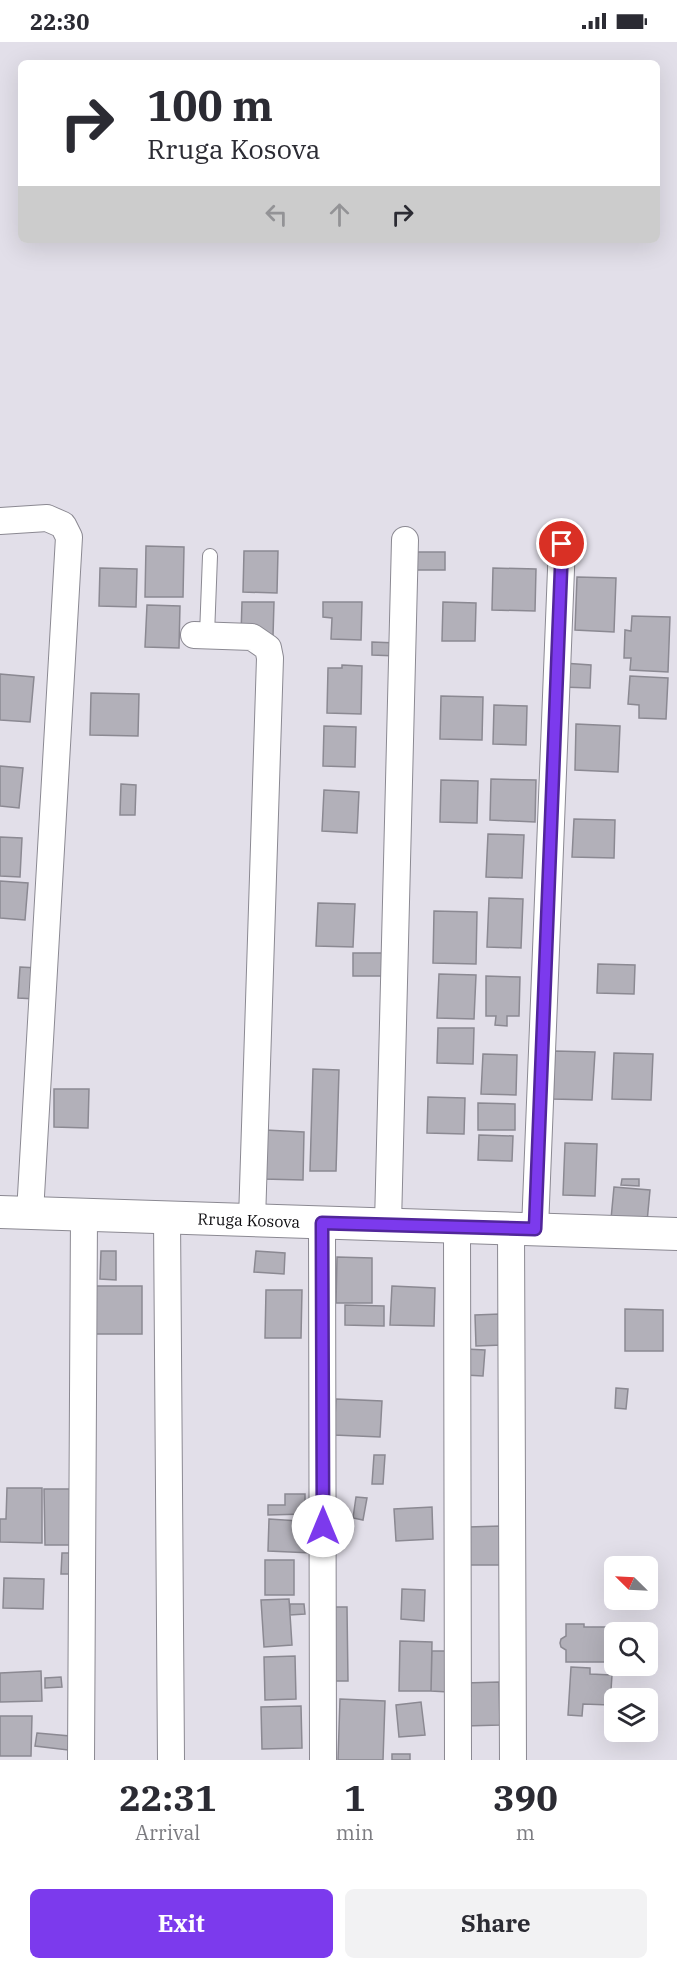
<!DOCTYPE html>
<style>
body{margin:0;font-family:"IBM Plex Serif",serif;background:#f2f2f3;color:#2b2b33;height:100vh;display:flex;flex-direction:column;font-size:22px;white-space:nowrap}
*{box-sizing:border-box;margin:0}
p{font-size:20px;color:#7c7c81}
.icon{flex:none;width:33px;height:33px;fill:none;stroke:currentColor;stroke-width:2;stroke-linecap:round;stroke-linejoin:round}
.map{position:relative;height:1718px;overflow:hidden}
.drawer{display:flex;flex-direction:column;background:#fff;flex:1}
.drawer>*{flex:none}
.banner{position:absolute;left:18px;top:18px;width:642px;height:183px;border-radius:9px;box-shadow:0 6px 24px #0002;background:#fff;color:#2b2b33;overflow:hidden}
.needle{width:39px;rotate:294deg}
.tools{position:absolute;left:604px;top:1514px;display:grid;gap:12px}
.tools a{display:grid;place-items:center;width:54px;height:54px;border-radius:9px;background:#fff;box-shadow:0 6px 24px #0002;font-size:30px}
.pin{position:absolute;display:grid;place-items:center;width:51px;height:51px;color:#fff;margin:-26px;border:3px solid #fff;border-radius:50%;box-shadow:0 2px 6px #0007}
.me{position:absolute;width:66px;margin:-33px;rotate:0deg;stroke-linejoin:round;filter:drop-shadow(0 0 4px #0008)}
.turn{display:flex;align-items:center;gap:21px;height:126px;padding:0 30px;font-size:27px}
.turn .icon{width:78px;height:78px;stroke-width:2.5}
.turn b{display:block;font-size:42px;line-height:51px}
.lanes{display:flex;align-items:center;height:57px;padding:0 30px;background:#0003;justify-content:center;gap:30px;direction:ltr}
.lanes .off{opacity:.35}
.eta{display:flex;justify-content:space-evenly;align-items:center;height:102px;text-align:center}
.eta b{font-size:36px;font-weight:800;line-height:42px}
.action{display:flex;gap:12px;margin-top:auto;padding:12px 30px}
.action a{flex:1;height:69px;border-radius:9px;background:#7c3aed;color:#fff;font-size:24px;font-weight:800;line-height:69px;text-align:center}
.action a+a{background:#f2f2f3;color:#2b2b33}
.status{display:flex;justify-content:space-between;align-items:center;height:42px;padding:0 30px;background:#fff;direction:ltr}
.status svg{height:16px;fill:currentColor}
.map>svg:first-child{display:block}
</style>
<div class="status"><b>22:30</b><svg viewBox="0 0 49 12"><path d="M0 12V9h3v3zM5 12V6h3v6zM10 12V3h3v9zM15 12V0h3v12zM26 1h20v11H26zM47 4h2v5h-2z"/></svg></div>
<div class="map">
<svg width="677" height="1718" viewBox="0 0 677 1718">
<rect width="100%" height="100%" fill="#e2dfe9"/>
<path fill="#b2b0b9" stroke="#8b8992" stroke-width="1.5" d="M146,504L184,505L183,555H145Z
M244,509H278L277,551L243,550Z
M417,510H445V528H417Z
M100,526L137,527L136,565L99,564Z
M493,526L536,527L535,569L492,568Z
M577,535L616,536L614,590L575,588Z
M242,560H274L273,594L241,593Z
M323,560H362L361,598L331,597L332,576L323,575Z
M443,560L476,561L475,599H442Z
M147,563L180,564L179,606L145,605Z
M632,574L670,575L668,630L630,628L631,616H624L625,588L631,589Z
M372,600L397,601V614L372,613Z
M563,621L591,623L590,646L562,645Z
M342,623L362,624L361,672L327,671L328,626H342Z
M0,632L34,635L30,680L0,678Z
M630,634L668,636L666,677L639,676V663L628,662Z
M91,651L139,652L138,694L90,693Z
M441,654L483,655L482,698L440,697Z
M494,663L527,664L526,703L493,702Z
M576,682L620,684L618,730L575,728Z
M324,684L356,685L355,725L323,724Z
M0,724L23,726L19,766L0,764Z
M491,737L536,738L535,780L490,778Z
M441,738L478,739L477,781L440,780Z
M121,742L136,743L135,773H120Z
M324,748L359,750L357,791L322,789Z
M574,777L615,778L614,816L572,815Z
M488,792L524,793L522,836L486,835Z
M0,795L22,796L20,835L0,834Z
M0,839L28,841L25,878L0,876Z
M489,856L523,857L521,906L487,905Z
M318,861L355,862L353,905L316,904Z
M434,869L477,870L476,922L433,921Z
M353,911H386V934H353Z
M598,922L635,923L634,952L597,951Z
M20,925L38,926L36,957L18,956Z
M439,932L476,933L474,977L437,976Z
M486,934L520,935L519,974H507V984L495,983L496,974H486Z
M438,986H474L473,1022L437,1021Z
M555,1009L595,1010L592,1058L553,1057Z
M614,1011L653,1012L651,1058L612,1057Z
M483,1012L517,1013L516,1053L481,1052Z
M313,1027L339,1028L336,1129H310Z
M54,1047H89L88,1086L54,1085Z
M428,1055L465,1056L464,1092L427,1091Z
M478,1061L515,1062V1088H478Z
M265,1088L304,1090L303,1138L263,1137Z
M479,1093L513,1094L512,1119L478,1118Z
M565,1101L597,1102L595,1154L563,1153Z
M622,1137H639V1144L621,1143Z
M614,1145L650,1148L647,1180L611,1177Z
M101,1209H116V1238L100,1237Z
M256,1209L285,1211L284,1232L254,1230Z
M337,1215L372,1216V1261H336Z
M92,1244H142V1292H92Z
M392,1244L435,1246L434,1284L390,1283Z
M266,1248H302L301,1296H265Z
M345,1263L384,1264V1284L345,1283Z
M625,1267L663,1268V1309H625Z
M500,1272L502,1303L476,1304L475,1273Z
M466,1307L485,1308L483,1334L465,1333Z
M616,1346L628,1347L626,1367L615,1366Z
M336,1357L382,1359L380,1395L334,1393Z
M374,1413H385L383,1442H372Z
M7,1446H42V1501L0,1500V1477H6Z
M44,1447H72V1503H45Z
M285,1452H305V1472L268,1473V1463H285Z
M356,1455L367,1456L363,1478L353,1476Z
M432,1465L433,1497L396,1499L394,1467Z
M269,1477L314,1480L312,1511L268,1509Z
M501,1484V1523H468V1485Z
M62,1511H75V1532H61Z
M265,1518H294V1553H265Z
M4,1536L44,1537L43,1567L3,1566Z
M402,1547L425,1548L424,1579L401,1577Z
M289,1557L292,1603L264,1605L261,1558Z
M290,1562H304L305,1572L290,1573Z
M330,1565H347L348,1639H331Z
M566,1582H584V1585H612V1620H566V1608L561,1605L560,1601L561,1597L566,1594Z
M400,1599L432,1600L431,1649H399Z
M432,1609H449L448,1650L431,1649Z
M295,1614L296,1657L265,1658L264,1615Z
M571,1625L590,1626V1632L612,1633L610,1663L583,1662L582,1674L568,1673Z
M41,1629L42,1659L0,1660V1631Z
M61,1635L62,1645L45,1646V1636Z
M499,1640L500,1683L465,1684V1641Z
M340,1657L385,1659L383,1718H338Z
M421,1660L425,1693L399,1695L396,1663Z
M301,1664L302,1706L262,1707L261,1665Z
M0,1674H32L31,1714H0Z
M37,1691L70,1694L68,1708L35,1704Z
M392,1712H410V1718H392Z"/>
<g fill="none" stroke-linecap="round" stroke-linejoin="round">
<g stroke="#8b8992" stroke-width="16">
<path id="service" d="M207,593L210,514"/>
</g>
<g stroke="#8b8992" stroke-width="28">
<path id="minor" d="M0,479L47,476L63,483L69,495L30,1171
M194,593L252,595L268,606L270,616L252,1178
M167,1175L171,1718
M322,1181L323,1718
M388,1182L405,498
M457,1185L458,1718
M511,1186L513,1718
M535,1187L562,502
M81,1718L84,1173"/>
</g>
<g stroke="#8b8992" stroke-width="34">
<g id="tertiary">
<path id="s1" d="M0,1170L677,1192"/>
</g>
</g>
<use href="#service" stroke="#fff" stroke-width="14"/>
<use href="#minor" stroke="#fff" stroke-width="26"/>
<use href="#tertiary" stroke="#fff" stroke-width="32"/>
</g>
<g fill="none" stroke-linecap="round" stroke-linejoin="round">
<g stroke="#51269a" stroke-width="15">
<path id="route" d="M323,1484L322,1181L535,1187L562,502"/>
</g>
<use href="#route" stroke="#7c3aed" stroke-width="10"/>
</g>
<g text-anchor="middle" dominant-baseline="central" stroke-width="4.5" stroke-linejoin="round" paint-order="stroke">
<g font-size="16" fill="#0f0e11" stroke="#fff">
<text stroke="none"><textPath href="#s1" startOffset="249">Rruga Kosova</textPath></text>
</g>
</g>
</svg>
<div class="tools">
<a><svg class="needle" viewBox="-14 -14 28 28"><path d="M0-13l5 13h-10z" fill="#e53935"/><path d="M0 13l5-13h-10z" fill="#7c7c81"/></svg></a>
<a><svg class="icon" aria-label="search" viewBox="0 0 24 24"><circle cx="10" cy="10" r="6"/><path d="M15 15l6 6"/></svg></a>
<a><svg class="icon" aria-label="layers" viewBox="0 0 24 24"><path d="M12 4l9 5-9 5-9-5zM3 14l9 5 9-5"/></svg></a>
</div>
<div class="pin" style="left:562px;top:502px;background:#d93025"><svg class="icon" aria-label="arrive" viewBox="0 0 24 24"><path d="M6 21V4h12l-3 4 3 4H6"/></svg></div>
<svg class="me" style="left:323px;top:1484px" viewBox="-20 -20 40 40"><circle r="19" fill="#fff"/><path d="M0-13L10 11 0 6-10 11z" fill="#7c3aed"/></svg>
<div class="banner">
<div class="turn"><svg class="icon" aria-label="right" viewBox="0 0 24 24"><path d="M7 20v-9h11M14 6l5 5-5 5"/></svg><div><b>100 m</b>Rruga Kosova</div></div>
<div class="lanes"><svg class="icon off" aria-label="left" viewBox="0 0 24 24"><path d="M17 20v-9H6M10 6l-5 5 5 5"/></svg><svg class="icon off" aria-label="ahead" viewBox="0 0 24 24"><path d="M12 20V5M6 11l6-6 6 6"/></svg><svg class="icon" aria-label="right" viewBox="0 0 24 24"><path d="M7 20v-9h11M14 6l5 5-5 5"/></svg></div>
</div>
</div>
<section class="drawer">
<div class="eta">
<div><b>22:31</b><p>Arrival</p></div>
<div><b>1</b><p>min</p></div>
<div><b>390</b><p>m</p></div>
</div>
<div class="action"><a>Exit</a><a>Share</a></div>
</section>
